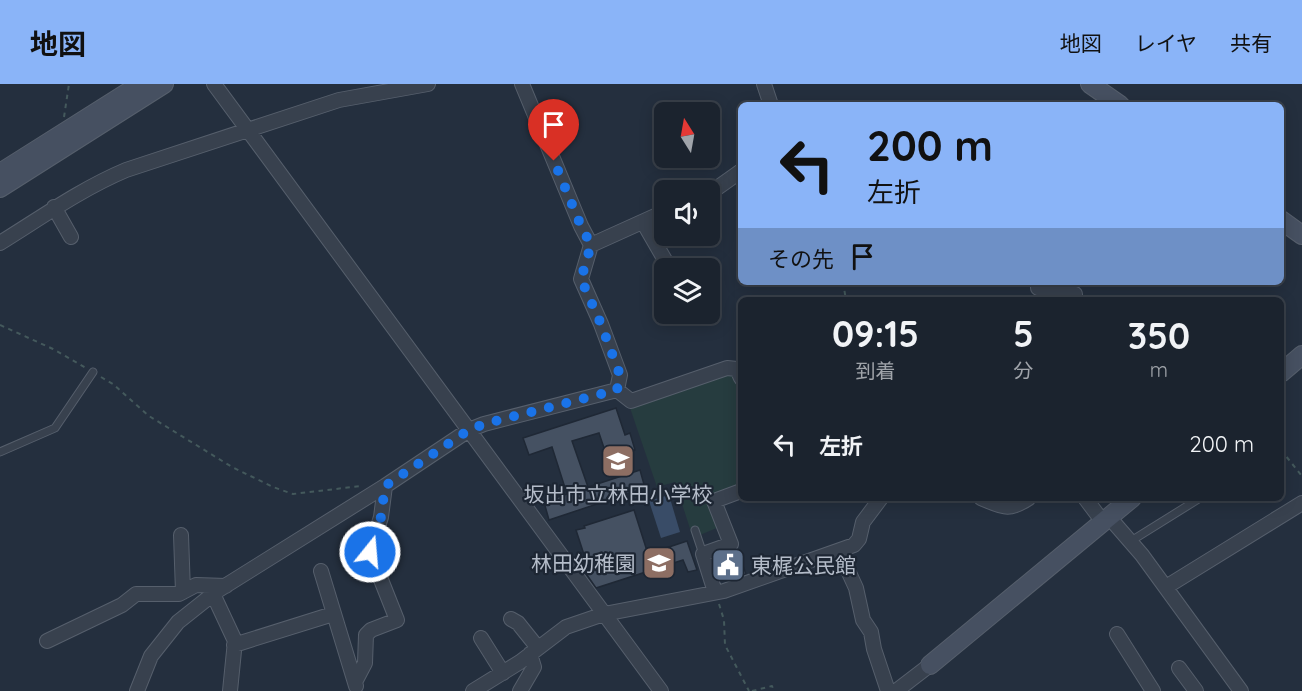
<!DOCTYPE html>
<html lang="ja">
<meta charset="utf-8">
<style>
body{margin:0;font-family:Quicksand,"Noto Sans JP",sans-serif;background:#242b36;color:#f1f3f6;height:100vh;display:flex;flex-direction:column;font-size:22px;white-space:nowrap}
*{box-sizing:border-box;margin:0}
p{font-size:20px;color:#a0a4aa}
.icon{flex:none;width:33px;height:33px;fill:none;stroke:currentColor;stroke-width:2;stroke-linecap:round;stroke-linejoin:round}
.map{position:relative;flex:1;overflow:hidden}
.drawer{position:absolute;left:738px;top:213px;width:546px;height:204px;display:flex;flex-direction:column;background:#1b232e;border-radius:9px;box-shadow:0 3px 15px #0003,0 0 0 2px #39404a}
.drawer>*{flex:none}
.banner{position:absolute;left:738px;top:18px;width:546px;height:183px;border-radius:9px;box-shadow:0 3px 15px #0003,0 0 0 2px #39404a;background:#8ab4f8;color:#111;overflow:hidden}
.needle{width:39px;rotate:349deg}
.tools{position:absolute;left:654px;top:18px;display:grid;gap:12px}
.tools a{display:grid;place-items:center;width:66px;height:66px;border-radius:9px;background:#1b232e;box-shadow:0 3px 15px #0003,0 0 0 2px #39404a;font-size:30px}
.pin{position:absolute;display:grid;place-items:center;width:51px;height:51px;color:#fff;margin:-62px -26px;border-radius:50% 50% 50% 0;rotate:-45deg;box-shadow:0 0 6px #0007}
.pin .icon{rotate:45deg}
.me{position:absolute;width:66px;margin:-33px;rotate:17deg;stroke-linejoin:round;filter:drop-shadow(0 0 4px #0008)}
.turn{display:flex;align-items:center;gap:21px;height:126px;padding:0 30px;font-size:27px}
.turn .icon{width:78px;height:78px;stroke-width:2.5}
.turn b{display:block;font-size:42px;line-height:51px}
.then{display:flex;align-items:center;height:57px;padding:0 30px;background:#0003;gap:12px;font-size:22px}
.eta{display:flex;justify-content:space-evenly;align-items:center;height:102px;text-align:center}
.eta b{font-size:36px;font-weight:700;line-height:42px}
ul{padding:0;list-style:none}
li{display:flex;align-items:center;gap:18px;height:90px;padding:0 30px}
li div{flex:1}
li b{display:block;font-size:22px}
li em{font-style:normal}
header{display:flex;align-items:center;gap:36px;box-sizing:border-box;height:84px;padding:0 30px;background:#8ab4f8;color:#111}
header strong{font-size:28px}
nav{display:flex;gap:33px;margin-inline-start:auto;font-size:21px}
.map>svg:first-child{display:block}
</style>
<header>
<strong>地図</strong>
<nav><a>地図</a><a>レイヤ</a><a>共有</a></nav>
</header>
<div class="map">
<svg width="1302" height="607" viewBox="0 0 1302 607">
<rect width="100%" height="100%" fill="#242f3e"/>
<path fill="#263c3f" d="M729,287L736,290L741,304V401L708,415L719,443L693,454L675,398L657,403L629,321Z"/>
<path fill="#394c67" d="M669,411L680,448L661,454L649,417Z"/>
<path fill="#455162" stroke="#1f2835" stroke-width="1.5" d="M616,324L625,351L630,349L635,366L608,376L599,349L572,357L588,403L640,386L645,404L549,436L544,418L567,410L552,363L529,371L523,354Z
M634,426L648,470L687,457L697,486L688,488L683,476L596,504L587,491L590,489L576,446L585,444L584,442Z
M738,469L746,490L733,494L731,486L718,488L714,476Z"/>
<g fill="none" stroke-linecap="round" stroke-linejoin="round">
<g stroke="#565f6c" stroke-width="9">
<path id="lane" d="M0,368L55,344L93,288
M695,446L703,470
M1131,457L1200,414"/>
</g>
<g stroke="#565f6c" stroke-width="16">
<path id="street" d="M214,0L661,607
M522,0L581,142L591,161L581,195L601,240L620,291L617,306
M764,0L771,21
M710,109L741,87
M54,123L71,153
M643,138L669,183
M0,159C42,133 81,105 126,86L339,16L428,0
M591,161L664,128
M1038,198V204L1075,210
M617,306L631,317L727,284L737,285L741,294
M981,414C1003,423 1008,428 1029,414
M1085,414L1103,438
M1109,433L1142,471L1241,607
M181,451L183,508
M839,467L856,504L863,536L871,548L874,565L888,607
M321,487L356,602
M1166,503L1302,419
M715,508L703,470L731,460L714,417L741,407
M213,510L235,557L230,607
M511,535L518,539L538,564
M1117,550L1153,607
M481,554L503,589
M47,557L122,521L136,510H179L196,501L226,502
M234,561L333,530
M1179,584L1196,607
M355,598L365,579L366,551L371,546L397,536L370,468L381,433L385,402
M137,607L151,572L178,538L217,507L385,402L469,346L484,340L617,306
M473,607L520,578L566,543L604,530L724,507L854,461L859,455L863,438L881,414
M520,607L534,583L530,570
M896,607L930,581"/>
</g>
<g stroke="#565f6c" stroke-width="20">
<path id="secondary" d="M1090,0L1120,21
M0,89L141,0
M0,104L164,0
M1281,136L1302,151
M1281,289L1302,271
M930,581L1132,414"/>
</g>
<path stroke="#44595c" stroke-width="2" stroke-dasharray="4.5 4.5" stroke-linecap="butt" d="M64,33L69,0
M843,198L846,216
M0,241L53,265L86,284
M101,293L113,300L149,332L232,383L273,403L293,410L361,402
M1281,366L1302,392
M719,520L724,536L725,561L749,607
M752,607L772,602L774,607"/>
<use href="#lane" stroke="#38414e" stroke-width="7"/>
<use href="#street" stroke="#38414e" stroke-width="14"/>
<use href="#secondary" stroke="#465061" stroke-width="18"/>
</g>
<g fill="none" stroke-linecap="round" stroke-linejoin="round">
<path stroke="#1a73e8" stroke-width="10" stroke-dasharray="0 18" d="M370,468L381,433L385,402L469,346L484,340L617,306L620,291L601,240L581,195L591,161L581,142L554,77"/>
</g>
<defs>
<g id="school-square" transform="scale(1.725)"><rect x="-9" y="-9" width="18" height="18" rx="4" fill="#8d6e63" stroke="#1d2633"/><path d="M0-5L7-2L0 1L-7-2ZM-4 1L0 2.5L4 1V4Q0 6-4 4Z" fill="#fff"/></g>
<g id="civic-square" transform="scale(1.725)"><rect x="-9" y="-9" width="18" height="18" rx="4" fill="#5c6f8a" stroke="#1d2633"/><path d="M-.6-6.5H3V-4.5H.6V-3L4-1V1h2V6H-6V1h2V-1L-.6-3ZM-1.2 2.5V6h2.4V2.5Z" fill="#fff"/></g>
</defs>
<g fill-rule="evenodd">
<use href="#school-square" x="618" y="377"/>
<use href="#school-square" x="659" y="479"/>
<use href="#civic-square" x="728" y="481"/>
</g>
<g text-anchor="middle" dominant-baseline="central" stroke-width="4.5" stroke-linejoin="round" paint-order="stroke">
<g font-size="21" fill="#b4bcc9" stroke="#1d2633">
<text x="618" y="410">坂出市立林田小学校</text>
<text x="636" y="479" text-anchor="end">林田幼稚園</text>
<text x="751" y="481" text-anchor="start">東梶公民館</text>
</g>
</g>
</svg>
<div class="tools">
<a><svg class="needle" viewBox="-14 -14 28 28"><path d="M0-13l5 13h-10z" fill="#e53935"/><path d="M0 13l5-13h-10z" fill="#a0a4aa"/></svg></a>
<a><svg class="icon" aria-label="sound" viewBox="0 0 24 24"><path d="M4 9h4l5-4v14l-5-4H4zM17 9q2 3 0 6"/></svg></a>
<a><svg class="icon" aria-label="layers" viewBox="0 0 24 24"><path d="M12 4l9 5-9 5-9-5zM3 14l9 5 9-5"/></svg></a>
</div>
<div class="pin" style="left:554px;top:77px;background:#d93025"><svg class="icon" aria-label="arrive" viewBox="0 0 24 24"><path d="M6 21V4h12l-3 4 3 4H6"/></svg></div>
<svg class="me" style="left:370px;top:468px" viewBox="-20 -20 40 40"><circle r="17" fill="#1a73e8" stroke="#fff" stroke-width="3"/><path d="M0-11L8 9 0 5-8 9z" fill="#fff"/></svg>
<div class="banner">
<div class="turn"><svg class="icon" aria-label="left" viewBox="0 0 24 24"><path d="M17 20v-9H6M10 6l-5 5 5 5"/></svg><div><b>200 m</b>左折</div></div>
<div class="then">その先<svg class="icon" aria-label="arrive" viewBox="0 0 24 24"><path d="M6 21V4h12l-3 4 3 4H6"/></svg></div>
</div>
<section class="drawer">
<div class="eta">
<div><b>09:15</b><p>到着</p></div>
<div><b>5</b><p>分</p></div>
<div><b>350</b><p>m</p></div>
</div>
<ul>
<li><svg class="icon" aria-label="left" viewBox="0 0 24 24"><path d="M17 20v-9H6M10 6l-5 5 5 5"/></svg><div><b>左折</b></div><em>200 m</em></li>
</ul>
</section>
</div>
